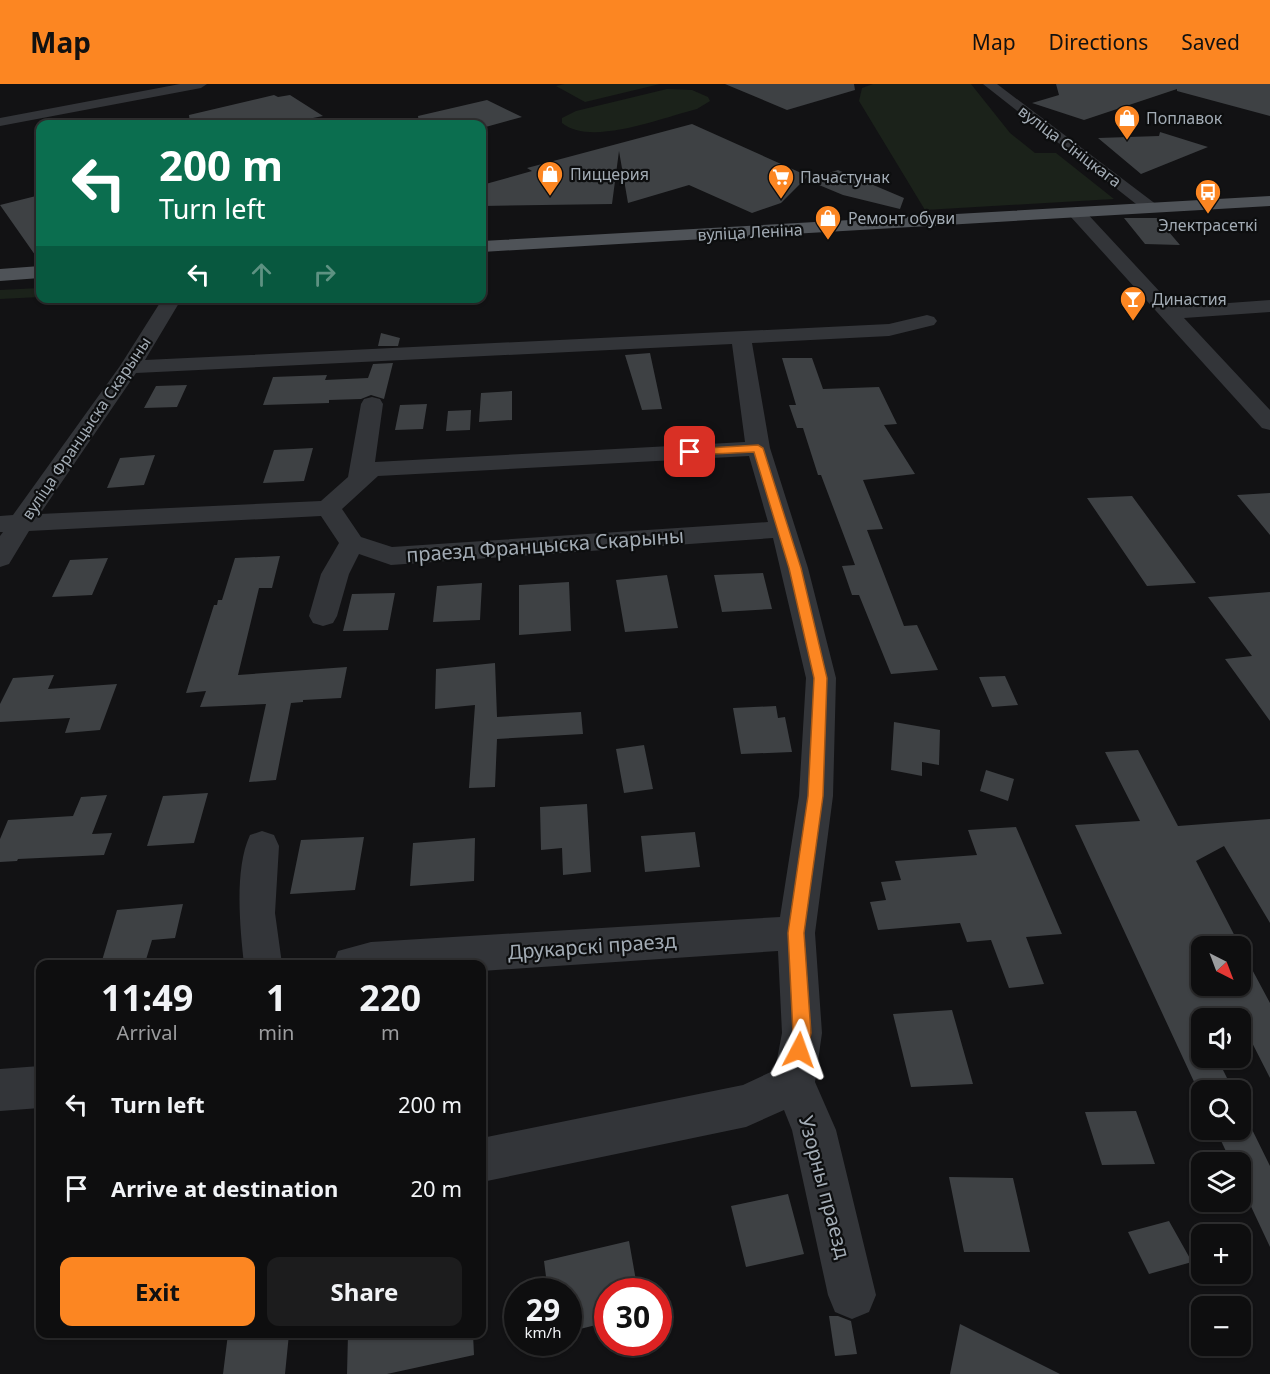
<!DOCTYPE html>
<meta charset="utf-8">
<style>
body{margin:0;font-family:"Noto Sans",sans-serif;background:#1c1c1d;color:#f1f3f6;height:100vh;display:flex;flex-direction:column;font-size:22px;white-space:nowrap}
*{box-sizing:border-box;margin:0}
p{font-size:20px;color:#9b9c9e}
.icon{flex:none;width:33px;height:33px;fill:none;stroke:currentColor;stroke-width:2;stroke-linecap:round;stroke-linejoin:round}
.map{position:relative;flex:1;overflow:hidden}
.sheet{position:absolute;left:36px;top:876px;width:450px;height:378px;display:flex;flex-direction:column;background:#0e0e0f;border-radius:12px;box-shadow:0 2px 4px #0004,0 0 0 2px #2e2e2f}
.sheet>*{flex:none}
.banner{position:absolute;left:36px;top:36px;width:450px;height:183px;border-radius:12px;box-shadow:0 2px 4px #0004,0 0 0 2px #2e2e2f;background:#0b6e4f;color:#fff;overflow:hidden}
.needle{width:39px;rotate:138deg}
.tools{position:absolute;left:1191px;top:852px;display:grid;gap:12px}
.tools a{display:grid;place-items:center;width:60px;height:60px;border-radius:12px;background:#0e0e0f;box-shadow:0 2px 4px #0004,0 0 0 2px #2e2e2f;font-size:30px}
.speed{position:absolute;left:504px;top:1194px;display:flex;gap:12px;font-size:30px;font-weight:700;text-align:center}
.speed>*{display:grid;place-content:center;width:78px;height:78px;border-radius:50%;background:#0e0e0f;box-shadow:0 2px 4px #0004,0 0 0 2px #2e2e2f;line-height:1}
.speed small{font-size:15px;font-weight:400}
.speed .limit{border:9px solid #d22;background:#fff;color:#111}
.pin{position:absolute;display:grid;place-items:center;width:51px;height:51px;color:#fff;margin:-26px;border-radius:12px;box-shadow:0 3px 9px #0006}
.me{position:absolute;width:66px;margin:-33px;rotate:4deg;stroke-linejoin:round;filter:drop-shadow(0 0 4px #0008)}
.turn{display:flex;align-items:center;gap:21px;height:126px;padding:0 24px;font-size:27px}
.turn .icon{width:78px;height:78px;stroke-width:2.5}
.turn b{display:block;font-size:42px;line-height:51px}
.lanes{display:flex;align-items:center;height:57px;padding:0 24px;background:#0003;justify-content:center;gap:30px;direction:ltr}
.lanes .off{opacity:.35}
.eta{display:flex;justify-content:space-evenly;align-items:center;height:102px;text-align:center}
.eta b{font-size:36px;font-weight:700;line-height:42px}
.cta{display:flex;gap:12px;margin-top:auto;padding:12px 24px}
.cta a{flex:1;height:69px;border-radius:12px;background:#fc8622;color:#111;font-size:24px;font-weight:700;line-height:69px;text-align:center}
.cta a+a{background:#1c1c1d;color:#f1f3f6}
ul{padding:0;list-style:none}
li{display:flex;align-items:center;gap:18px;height:84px;padding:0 24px}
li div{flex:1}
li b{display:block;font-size:22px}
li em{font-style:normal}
header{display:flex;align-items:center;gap:36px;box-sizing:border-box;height:84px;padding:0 30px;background:#fc8622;color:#111}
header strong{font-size:28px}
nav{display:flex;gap:33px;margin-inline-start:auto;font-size:21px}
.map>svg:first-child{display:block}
</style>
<header>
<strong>Map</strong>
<nav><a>Map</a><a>Directions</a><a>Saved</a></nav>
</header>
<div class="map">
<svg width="1270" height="1290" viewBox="0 0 1270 1290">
<rect width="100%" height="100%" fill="#121214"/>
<path fill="#1b221a" d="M565,0H660L585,18L556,2Z
M873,0H971L1010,49L1035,69H1056L1114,115L925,126L859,17L862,4Z
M667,5L692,6L708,13L710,17L697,25C664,33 591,63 562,39V34L576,27Z
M40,204V213L0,215V206Z"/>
<path fill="#3e4144" d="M725,0H854L855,6L787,26Z
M1056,0H1270V32L1177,7V5L1084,36L1032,19L1059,11Z
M274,11L278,13L290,11L323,32L283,40H190L189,31Z
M487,16L522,33L482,44V40H419L418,32Z
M692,40L808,92L781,119L752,129L689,101L628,119L619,67L612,120L482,122V101L532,87L527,84Z
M1160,48L1208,63L1141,90L1098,54L1159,52Z
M838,86L904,114L900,125L843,111L807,96Z
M40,111V178L0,121Z
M1124,134H1157L1180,161L1145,160Z
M381,249L400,254L398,262H378Z
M650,269L662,325L642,326L625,271Z
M782,274H812L823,305L879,303L897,340L884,341L915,390L863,396L883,445L867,446L904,542L917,541L938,586L891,590L859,511H852L842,482L855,481L821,391H818L803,344H797L789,321H796Z
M393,279L384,315L371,311L361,315L329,316V319L263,321L273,293L327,291L325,296L368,294L373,280Z
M187,301L177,323L144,324L156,302Z
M512,307V336L479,338L481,309Z
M427,320L423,345L395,346L400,321Z
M471,326L470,346L446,347L448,327Z
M313,364L304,397L263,399L274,366Z
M155,371L144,401L107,404L120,374Z
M1270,409V451L1237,411Z
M1132,412L1196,499L1147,502L1087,414Z
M280,472L272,504H259L238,591L347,583L341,614L303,616V618L291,619L276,696L249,698L266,620L200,623L206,607L186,609L214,521H217L218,516H222L235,474Z
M108,474L92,511L52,513L70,476Z
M763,489L772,525L722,528L714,491Z
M667,491L678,544L625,548L616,496Z
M569,498L571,547L519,551V501Z
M482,499L480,536L433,538L437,502Z
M1270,508V637L1225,575L1252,572L1208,513Z
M395,509L388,546L343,547L352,510Z
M495,579L497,633L581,628L583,650L497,655L495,703L469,704L475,621L435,625L436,585Z
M54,591L48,605L117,600L100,646L65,649L70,634L0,638V620L13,594Z
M1005,592L1018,621L992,623L979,593Z
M776,622L778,634L785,633L792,668L741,670L733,624Z
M894,638L940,646L939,681L922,678V692L891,686Z
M644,661L653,705L624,709L616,665Z
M1138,666L1178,742L1270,735V839L1224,762L1196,777L1240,862H1202V902H1240V863L1270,919V994L1244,943L1240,945V934H1202V974H1217L1233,1006H1202V1015L1075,741L1140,737L1105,668Z
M986,686L1014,695L1008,717L980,707Z
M208,709L194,759L147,762L163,712Z
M107,711L92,750L112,749L104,771L18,775L17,777L0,778V755L8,736L73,732L81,713Z
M587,720L591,788L563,791L562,764L541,766L540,723Z
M1016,743L1062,850L1026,853L1044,900L1009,904L991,856L967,858L960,839L878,846L870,818L886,816L881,798L901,796L895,777L977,771L968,746Z
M695,748L700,783L645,788L641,752Z
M364,753L355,806L290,810L301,756Z
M475,754L474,797L410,802L413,759Z
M183,820L175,854L152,856L145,879L101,880L117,826Z
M952,926L973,1000L911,1003L893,930Z
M1240,1021L1270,1082V1163L1240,1099V1078H1231L1216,1046H1240Z
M1136,1027L1155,1080L1102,1081L1085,1028Z
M949,1093L1013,1094L1030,1168H964Z
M788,1110L804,1170L746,1183L731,1122Z
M1169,1137L1192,1178L1149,1190L1128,1148Z
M629,1157L638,1208H608V1238L568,1248V1208H548L544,1177Z
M829,1232H838L851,1237L857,1270L835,1272Z
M960,1240L1060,1290H950Z
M228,1250H289L285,1290H223Z
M348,1250H473L474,1271L387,1290H347Z"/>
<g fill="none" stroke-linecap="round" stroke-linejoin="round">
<path fill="#333539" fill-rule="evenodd" d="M180,0H207L201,4L0,42V34Z
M983,0H997L1157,121L1159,124L1157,127H1145Z
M1076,123L1082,124L1174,223L1270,216V228L1184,234L1270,326V346L1262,344L1070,132L1068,128Z
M163,214H182L145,276L889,240L927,231L934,233L937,237L934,241L889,252L752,259L770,364L808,484L836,594L833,712L815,849L822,949L815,998L836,1046L876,1211L869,1228L852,1235L835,1228L828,1211L792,1046L784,1026L746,1043L482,1098V1054L743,1001L775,986L782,949L778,867L482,887V880H333L338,867L371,858L780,833L799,712L806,594L773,454L391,481L359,470L349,490L337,532L333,539L323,542L313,539L309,532L321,490L339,459L321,432L29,447L9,480L0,483V452L3,448H0V432L13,431L120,282ZM732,260L745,358L375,378L383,320L380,315L372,313L364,315L361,320L348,393L321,417L40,430L136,289ZM749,372L768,438L392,463L361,453L342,425L378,392Z
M262,747L274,751L279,762L275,829L282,880H244C240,844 234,785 250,751Z
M40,982V1024L0,1027V985Z"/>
<path fill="#4f5358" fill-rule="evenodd" d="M1270,112V122L482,168V157Z
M40,182V194L0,197V185Z"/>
</g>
<path fill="#fc8622" stroke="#a45716" stroke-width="1.5" d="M758,361L763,364L801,484L827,594L823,712L804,849L811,949L806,972L799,975L793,972L791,966L793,949L788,849L808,712L814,594L789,484L754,368L690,371L685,368L690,365Z"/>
<defs>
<g id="shop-pin" transform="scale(1.35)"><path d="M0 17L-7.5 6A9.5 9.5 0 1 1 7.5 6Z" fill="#fc8622" stroke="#0d0e0f"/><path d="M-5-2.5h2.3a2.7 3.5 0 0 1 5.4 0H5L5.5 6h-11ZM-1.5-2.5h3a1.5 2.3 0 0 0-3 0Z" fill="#fff"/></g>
<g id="supermarket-pin" transform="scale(1.35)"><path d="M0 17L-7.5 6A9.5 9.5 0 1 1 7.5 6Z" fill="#fc8622" stroke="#0d0e0f"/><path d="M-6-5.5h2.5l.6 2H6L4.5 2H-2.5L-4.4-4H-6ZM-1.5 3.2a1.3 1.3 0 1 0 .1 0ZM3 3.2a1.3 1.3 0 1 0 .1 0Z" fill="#fff"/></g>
<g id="bus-pin" transform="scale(1.35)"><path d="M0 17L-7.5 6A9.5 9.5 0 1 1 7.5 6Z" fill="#fc8622" stroke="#0d0e0f"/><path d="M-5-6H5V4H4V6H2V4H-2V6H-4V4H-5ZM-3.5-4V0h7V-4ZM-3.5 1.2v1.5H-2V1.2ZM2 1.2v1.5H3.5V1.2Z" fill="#fff"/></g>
<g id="bar-pin" transform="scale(1.35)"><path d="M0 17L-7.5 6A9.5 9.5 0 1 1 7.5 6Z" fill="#fc8622" stroke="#0d0e0f"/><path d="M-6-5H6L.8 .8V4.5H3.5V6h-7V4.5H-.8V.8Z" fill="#fff"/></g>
</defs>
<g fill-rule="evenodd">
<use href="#shop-pin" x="1127" y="34"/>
<use href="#shop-pin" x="550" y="90"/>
<use href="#supermarket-pin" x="781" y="93"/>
<use href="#bus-pin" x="1208" y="108"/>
<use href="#shop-pin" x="828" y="134"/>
<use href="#bar-pin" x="1133" y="215"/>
</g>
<g text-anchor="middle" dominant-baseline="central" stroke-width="4.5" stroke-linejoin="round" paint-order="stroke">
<g font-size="16" fill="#a3acb5" stroke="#0d0e0f" text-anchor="start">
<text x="1146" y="34">Поплавок</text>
<text x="570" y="90">Пиццерия</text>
<text x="800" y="93">Пачастунак</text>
<text x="848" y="134">Ремонт обуви</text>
<text x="1208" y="141" text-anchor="middle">Электрасеткі</text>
<text x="1152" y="215">Династия</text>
</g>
<g font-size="16" fill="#a3acb5" stroke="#0d0e0f">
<text transform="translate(1070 62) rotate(37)">вуліца Сініцкага</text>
<text transform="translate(750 148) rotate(-3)">вуліца Леніна</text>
<text transform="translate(86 344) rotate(-56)">вуліца Францыска Скарыны</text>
</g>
<g font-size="20" fill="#a3acb5" stroke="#0d0e0f">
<text transform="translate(545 461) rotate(-4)">праезд Францыска Скарыны</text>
<text transform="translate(592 862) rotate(-4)">Друкарскі праезд</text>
<text transform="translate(825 1103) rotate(75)">Узорны праезд</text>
</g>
</g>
</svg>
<div class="tools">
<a><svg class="needle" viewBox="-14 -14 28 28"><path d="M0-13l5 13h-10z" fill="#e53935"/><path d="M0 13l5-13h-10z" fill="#9b9c9e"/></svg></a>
<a><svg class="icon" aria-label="sound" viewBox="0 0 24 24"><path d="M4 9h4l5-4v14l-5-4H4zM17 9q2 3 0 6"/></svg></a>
<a><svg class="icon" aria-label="search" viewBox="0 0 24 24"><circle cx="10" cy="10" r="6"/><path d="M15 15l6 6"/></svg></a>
<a><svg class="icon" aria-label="layers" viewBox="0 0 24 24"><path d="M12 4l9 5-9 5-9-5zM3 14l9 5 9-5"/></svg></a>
<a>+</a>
<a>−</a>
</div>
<div class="speed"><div>29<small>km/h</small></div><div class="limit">30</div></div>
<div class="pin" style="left:690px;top:368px;background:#d93025"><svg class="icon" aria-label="arrive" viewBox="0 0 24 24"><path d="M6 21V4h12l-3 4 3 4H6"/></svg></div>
<svg class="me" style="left:799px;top:966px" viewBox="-20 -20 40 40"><path d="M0-17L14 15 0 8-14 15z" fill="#fc8622" stroke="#fff" stroke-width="4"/></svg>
<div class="banner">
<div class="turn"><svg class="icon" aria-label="left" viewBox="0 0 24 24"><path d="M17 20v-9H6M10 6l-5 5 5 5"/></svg><div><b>200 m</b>Turn left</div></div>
<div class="lanes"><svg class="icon" aria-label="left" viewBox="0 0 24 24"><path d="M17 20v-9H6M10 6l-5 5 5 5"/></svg><svg class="icon off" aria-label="ahead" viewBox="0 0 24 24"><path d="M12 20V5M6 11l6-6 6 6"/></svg><svg class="icon off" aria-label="right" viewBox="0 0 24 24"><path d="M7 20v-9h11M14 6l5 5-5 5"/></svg></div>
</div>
<section class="sheet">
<div class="eta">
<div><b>11:49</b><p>Arrival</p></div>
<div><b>1</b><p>min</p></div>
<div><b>220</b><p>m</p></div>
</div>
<ul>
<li><svg class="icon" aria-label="left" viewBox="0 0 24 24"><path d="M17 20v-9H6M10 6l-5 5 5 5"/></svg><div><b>Turn left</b></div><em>200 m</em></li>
<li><svg class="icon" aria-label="arrive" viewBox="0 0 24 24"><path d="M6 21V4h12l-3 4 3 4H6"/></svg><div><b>Arrive at destination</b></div><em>20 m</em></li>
</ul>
<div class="cta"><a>Exit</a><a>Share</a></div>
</section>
</div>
